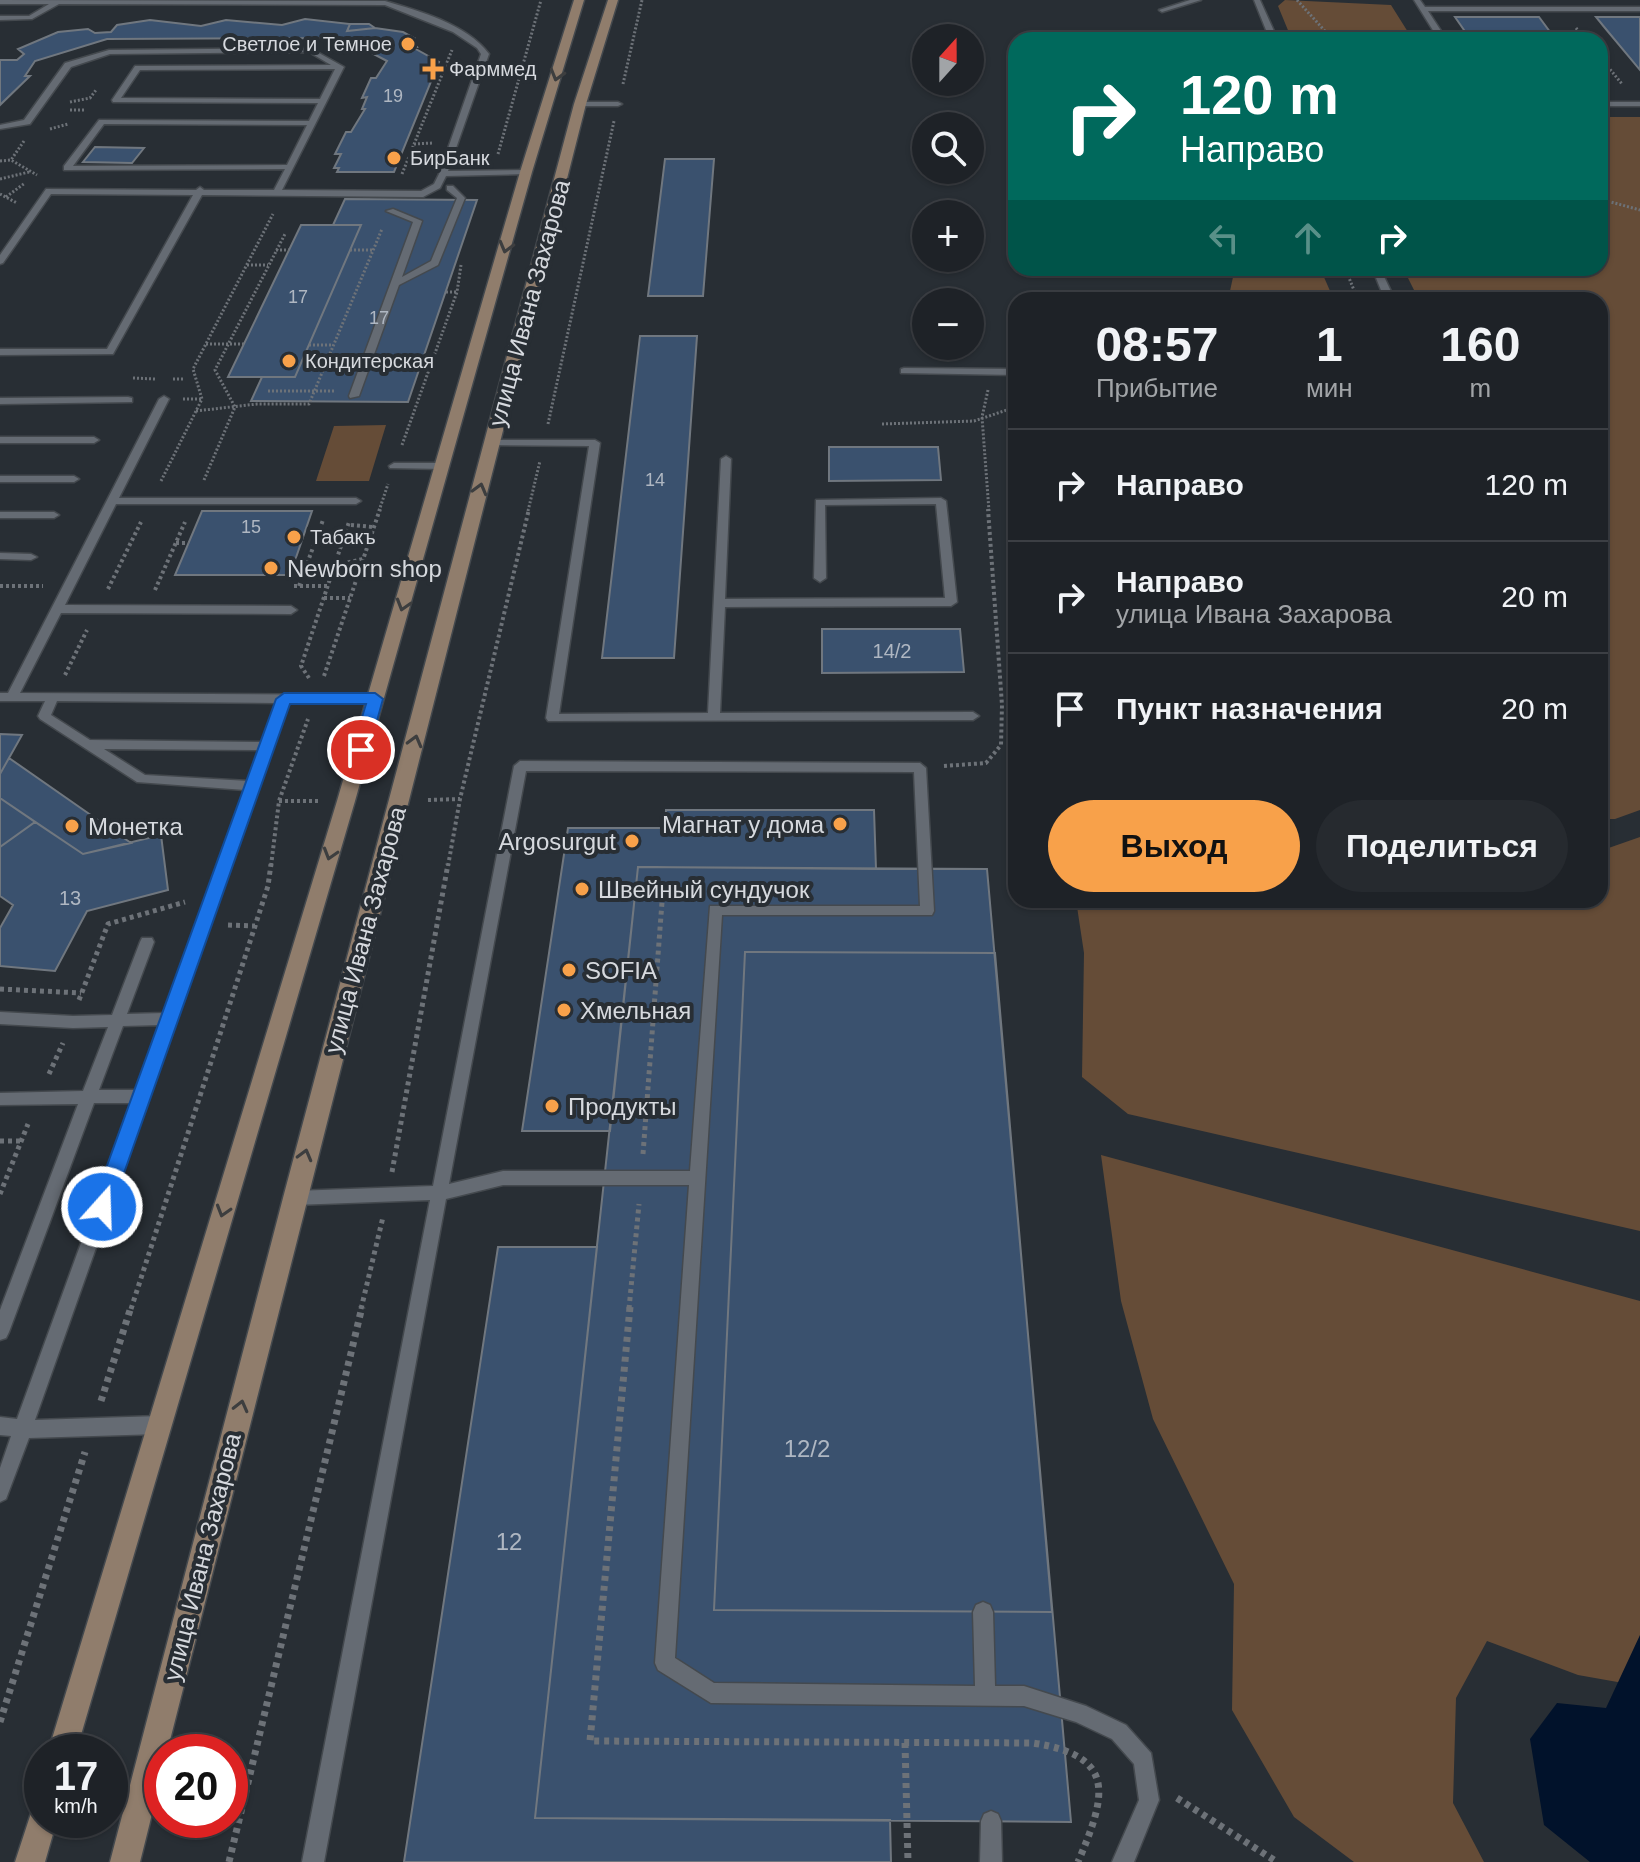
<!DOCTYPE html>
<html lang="ru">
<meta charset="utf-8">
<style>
body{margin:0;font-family:Arial,sans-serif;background:#262a2f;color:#f1f3f6;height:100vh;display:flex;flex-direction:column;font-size:30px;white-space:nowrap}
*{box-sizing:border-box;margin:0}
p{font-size:26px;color:#a1a4a7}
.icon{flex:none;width:44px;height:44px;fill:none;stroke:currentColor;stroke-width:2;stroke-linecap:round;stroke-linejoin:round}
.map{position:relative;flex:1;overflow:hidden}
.details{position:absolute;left:1008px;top:292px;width:600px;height:616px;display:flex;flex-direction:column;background:#1e2227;border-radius:24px;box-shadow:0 2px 6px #0004,0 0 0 2px #3c3f44}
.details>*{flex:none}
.guide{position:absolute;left:1008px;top:32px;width:600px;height:244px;border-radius:24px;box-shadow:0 2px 6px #0004,0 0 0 2px #3c3f44;background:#00695c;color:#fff;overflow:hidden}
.needle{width:52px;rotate:21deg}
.fabs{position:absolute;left:912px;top:24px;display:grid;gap:16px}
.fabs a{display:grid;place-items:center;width:72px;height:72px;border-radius:50%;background:#1e2227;box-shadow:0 2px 6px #0004,0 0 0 2px #3c3f44;font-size:40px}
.speed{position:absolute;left:24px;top:1734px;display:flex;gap:16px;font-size:40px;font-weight:700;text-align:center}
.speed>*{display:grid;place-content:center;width:104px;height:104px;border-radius:50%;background:#1e2227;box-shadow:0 2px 6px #0004,0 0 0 2px #3c3f44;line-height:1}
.speed small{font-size:20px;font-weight:400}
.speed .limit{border:12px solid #d22;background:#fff;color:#111}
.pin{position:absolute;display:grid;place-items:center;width:68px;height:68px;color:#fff;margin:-34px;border:4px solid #fff;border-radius:50%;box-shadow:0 2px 8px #0007}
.me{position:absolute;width:88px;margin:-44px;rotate:20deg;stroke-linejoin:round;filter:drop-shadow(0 0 6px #0008)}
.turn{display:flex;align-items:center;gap:28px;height:168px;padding:0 40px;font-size:36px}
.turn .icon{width:104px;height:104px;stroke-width:2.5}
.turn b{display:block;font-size:56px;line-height:68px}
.lanes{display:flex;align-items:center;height:76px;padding:0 40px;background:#0003;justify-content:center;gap:40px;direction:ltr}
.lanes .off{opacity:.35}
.eta{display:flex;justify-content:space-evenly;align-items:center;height:136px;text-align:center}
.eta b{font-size:48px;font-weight:700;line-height:56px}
.primary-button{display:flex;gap:16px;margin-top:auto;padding:16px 40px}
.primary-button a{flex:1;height:92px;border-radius:48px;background:#f8a14a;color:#111;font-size:32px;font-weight:700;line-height:92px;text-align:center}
.primary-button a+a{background:#262a2f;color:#f1f3f6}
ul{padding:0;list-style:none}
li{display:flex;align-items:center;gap:24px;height:112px;padding:0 40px;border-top:2px solid #3c3f44}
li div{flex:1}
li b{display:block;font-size:30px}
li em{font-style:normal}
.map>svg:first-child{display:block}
</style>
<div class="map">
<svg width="1640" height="1862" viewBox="0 0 1640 1862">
<rect width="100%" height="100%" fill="#282e34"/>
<path fill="#654c37" d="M1285,0L1391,5L1413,40H1292L1278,6Z
M1600,117H1640V810L1615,819H1600V300H1419L1403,268H1600Z
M1235,268H1320L1334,300H1228Z
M386,425L369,481H316L334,426Z
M1640,837V1231L1128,1114L1082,1077L1084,953L1076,900H1600V851Z
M1101,1155L1640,1301V1686L1578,1675L1487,1641L1456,1698L1453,1803L1484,1862H1354L1294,1817L1232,1710L1234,1584L1153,1419L1121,1301Z"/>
<path fill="#01122b" d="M1640,1635V1862H1590L1544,1825L1530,1739L1557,1703L1606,1708Z"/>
<path fill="#3a516e" stroke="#70777f" stroke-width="2" d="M1455,17H1539L1556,40H1471Z
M1596,17H1640V70L1605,28Z
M305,19L350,24L347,31L375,28L403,32L414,38L410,40L417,47L414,48L439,62L394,172H337L339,168H334L341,154H335L346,132H351L365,109H362L367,97L362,98L371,78H376L387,61L343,38L107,39L35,61L25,76H30L0,105V60H17L24,54L18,49L58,32L88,29L95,33L111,32L117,25L150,20L201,26L226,20L282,25Z
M350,24H369L375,28L347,31Z
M95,147L144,148L132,163L83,162Z
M665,159H714L703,296H648Z
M345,199L477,200L408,402L251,401L262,377H295L361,225H333Z
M301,225H361L295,377H228Z
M640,336H697L674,658H602Z
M829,447H938L941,480L829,481Z
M202,511H312L290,575H175Z
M822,629H960L964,672L822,673Z
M0,734L22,735L0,774Z
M9,758L118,834L131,843L83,854L0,798V774Z
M0,798L35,822L0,847Z
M666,810H874L876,869L638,867L610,1131H522L568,828H665Z
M35,822L83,854L161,835L168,890L87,911L55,971L0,966V928L13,905L0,896V847Z
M638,867L987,869L1071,1822L535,1818Z
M745,952L995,953L1052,1612L714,1610Z
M498,1247H597L535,1818L890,1820L891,1862H404Z"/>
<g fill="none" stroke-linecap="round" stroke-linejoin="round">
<g stroke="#44494e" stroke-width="3">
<path id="service" d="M0,0L385,1C419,11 467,24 489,54L448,171L526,170L530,172L526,174L446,176L440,188L423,197L202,195L113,354L0,355V349H107L193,195L51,194L3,263L0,264V255L46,189L196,190L200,187L204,190H274L285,169L64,170V166L99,120L309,121L318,103L113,102L112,100L135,66L331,65L309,52L110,54L71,67L30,124L0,129V125L24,120L65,63L109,50L310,48L344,67L282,190L421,191L434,184L439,174L481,54L477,48L453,32L385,5L59,4L32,19L0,20V16H29L49,4H0ZM335,69L320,99L121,98L140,70ZM104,124L307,125L287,165L73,166Z
M1190,0H1201L1162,12L1159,10Z
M1254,0H1260L1278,40H1270Z
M1414,0H1420L1425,7H1640V11H1428L1447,40H1439Z
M580,102H618L622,104L618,106H577V102Z
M1600,102H1640V106H1600Z
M447,186H453L465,198L438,265L399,285L359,396L350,398L349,396L413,222L386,211L393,209L422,221L402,277L431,261L457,198L447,190Z
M1372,268H1380L1395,300H1385Z
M904,368L1016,369V375L901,373V369Z
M164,396L169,399L119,498H356L361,501L356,504H116L65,605L291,606L297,610L291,614L61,613L20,693L375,695L381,699L375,703H289L35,1420L159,1416L165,1419L168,1425L165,1431L159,1434L29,1438L6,1499L0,1502V1468L11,1436L0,1435V1417L17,1419L132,1103H94L9,1332L6,1338L0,1340V1310L78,1104L0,1105V1093L83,1091L108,1027L73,1028L0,1024V1012L73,1016L112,1015L140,942L142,938H152L154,942L127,1014L164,1013L245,790L137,782L40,719L38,716L45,701H0V693H8L159,399ZM57,701L277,703L262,742L90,740L51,715ZM104,749L259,750L248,781L145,775ZM160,1025L137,1090H99L123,1026Z
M128,397L132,398V402L0,404V398Z
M0,437H94L99,440L94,443H0Z
M492,440H595L600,443L559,714L708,713L721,459L726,456L731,459L725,599L945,598L936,504L825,505L826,578L820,582L814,578L816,500L941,498L946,501L957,602L951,606L725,607L720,713L973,712L979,716L973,720L548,721L546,718L589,446L488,445L487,443Z
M394,463H444L449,466L444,469L390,468L389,466Z
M0,476H74L79,479L74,482H0Z
M0,512H54L59,515L54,518H0Z
M0,553L31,554L37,557L31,560L0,559Z
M520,761L920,763L926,768L934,911L932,915H722L675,1658L714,1683L975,1686L973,1612L976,1605L983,1602L990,1605L993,1612L995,1686H1024L1086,1706L1126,1725L1151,1753L1159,1800L1134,1862H1112L1139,1800L1134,1764L1112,1739L1076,1722L1024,1706L711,1703L658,1670L655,1663L689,1185H503L446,1199L324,1862H302L430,1200L294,1205L288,1203L286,1198L288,1193L294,1191L433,1186L514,766ZM526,771L914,772L920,906H710L690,1171H503L449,1184Z
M991,1811L998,1814L1001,1821L1002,1862H980L981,1821L984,1814Z"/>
</g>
<g stroke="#44494e" stroke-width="3">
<path id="secondary" d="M574,0H584L532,172L355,801L76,1752H48L337,801L520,172Z
M608,0H618L586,104L167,1752H162V1774L140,1862H110L283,1198L574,104Z
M42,1805V1820H57L45,1862H15L32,1810Z"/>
</g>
<path stroke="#6d7278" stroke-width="3" stroke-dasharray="2 2" stroke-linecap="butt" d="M1297,0L1333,40
M1576,28L1586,40
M1600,57L1622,84
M623,84L642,0
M70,102L90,98L96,90
M70,110H85
M50,129L68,124
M24,141L11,160L37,175
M414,144L433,143
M498,154L541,0
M0,161L11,160
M402,174L452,50
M0,179L29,172
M0,194L17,203
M6,197L25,183
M1600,199L1640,210
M276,250H289
M350,250H373
M247,265H268
M1345,268L1358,300
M446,292H457
M206,344H244
M309,345H333
M133,378L155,379
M173,379H185
M988,390L982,417L989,511
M268,391H335
M183,399H202
M196,411L257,404H309L382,229
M548,424L614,121
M882,424L974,421L1016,407
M402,445L457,292L461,265
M204,480L235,407L215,370L285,234
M161,481L202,399L193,369L273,214
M379,511L388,484
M528,511L540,461"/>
<path stroke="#6d7278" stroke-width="4" stroke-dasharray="3 3" stroke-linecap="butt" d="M351,525L373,527
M176,543H189
M314,544H368
M336,565L363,559
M0,586H43
M294,586H328
M299,586L323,520
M108,589L141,522
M155,590L185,522
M324,598H350
M65,675L87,630
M324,676L380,509
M309,678L301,666L349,522
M944,766L986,763L1001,745L1002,705L988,509
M428,800L460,799
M279,801H318
M271,866L279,801L308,719
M448,866L460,799L529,509"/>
<path stroke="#6d7278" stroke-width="5" stroke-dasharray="4 4" stroke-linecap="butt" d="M228,925L255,926
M0,989L81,993
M79,1000L108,924L185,902
M49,1074L63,1043
M0,1141H21
M643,1154L663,889L700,890
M392,1172L448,864
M0,1194L28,1124
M131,1309L268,886L271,864
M361,1309L383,1217
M629,1309L639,1204"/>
<path stroke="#6d7278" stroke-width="7" stroke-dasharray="5 5" stroke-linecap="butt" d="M630,1307L590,1741L1033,1743C1118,1756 1106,1796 1078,1862
M101,1401L131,1307
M0,1722L85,1452
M905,1743L908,1862
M1177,1798L1277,1862
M229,1862L362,1307"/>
<use href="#service" fill="#656b73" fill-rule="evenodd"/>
<use href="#secondary" fill="#907d6c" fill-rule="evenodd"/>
</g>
<defs><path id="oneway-chevron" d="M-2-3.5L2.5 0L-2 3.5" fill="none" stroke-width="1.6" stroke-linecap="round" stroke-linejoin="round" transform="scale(2)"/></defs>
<g stroke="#3d3e3f">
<use href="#oneway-chevron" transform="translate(557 75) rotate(106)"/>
<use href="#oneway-chevron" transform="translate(506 247) rotate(105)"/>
<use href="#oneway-chevron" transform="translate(480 489) rotate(-75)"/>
<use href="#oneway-chevron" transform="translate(403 605) rotate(107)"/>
<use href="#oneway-chevron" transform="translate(415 741) rotate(-75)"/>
<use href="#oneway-chevron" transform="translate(330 854) rotate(107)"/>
<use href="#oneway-chevron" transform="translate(305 1155) rotate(-75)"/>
<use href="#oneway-chevron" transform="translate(223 1211) rotate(107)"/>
<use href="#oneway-chevron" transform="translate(241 1406) rotate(-76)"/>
</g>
<path fill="#1a73e8" stroke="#114b97" stroke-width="2" d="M284,693H375L383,699L369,750L361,756L352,750L366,704H290L112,1207L109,1214L102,1217L95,1214L92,1207L276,699Z"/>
<g fill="#f8a14a" stroke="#282e34" stroke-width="3">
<circle cx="408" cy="44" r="8"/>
<path d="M429 57h8v8h8v8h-8v8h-8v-8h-8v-8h8z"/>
<circle cx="394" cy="158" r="8"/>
<circle cx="289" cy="361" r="8"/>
<circle cx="294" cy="537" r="8"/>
<circle cx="271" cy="568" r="8"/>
<circle cx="840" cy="824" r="8"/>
<circle cx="72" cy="826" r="8"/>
<circle cx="632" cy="841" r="8"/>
<circle cx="582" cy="889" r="8"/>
<circle cx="569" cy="970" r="8"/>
<circle cx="564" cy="1010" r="8"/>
<circle cx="552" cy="1106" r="8"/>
</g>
<g text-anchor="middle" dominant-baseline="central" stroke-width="8" stroke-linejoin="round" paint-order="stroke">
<g font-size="18" fill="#afb7c2">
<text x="393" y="96">19</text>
<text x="298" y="297">17</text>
<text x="379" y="318">17</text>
<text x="655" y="480">14</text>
<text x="251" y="527">15</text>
</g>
<g font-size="20" fill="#d6d9de" stroke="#282e34" text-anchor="start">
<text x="392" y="44" text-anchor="end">Светлое и Темное</text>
<text x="449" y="69">Фарммед</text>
<text x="410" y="158">БирБанк</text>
<text x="305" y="361">Кондитерская</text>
<text x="310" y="537">Табакъ</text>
</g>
<g font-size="20" fill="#afb7c2">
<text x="892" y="651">14/2</text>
<text x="70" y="898">13</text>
</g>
<g font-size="24" fill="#d6d9de" stroke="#282e34">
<text transform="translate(529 303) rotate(-75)">улица Ивана Захарова</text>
<text transform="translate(365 930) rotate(-75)">улица Ивана Захарова</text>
<text transform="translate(202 1557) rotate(-76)">улица Ивана Захарова</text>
</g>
<g font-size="24" fill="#d6d9de" stroke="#282e34" text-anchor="start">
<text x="287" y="568">Newborn shop</text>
<text x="824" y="824" text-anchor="end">Магнат у дома</text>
<text x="88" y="826">Монетка</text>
<text x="616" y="841" text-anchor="end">Argosurgut</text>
<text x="598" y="889">Швейный сундучок</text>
<text x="585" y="970">SOFIA</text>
<text x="580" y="1010">Хмельная</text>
<text x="568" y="1106">Продукты</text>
</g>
<g font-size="24" fill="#afb7c2">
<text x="807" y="1448">12/2</text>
<text x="509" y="1541">12</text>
</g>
</g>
</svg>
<div class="fabs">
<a><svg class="needle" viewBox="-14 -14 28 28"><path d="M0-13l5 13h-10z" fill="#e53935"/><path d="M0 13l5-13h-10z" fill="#a1a4a7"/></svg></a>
<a><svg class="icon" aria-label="search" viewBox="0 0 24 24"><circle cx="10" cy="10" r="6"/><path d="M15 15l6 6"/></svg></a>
<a>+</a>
<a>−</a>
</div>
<div class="speed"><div>17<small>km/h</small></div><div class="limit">20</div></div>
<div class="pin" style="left:361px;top:750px;background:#d93025"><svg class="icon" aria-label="arrive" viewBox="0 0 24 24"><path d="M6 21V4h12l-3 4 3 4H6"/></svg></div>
<svg class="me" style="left:102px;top:1207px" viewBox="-20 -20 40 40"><circle r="17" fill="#1a73e8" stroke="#fff" stroke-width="3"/><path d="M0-11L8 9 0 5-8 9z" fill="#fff"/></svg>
<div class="guide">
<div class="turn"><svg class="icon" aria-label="right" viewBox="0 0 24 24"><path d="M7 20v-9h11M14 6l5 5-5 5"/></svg><div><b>120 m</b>Направо</div></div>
<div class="lanes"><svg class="icon off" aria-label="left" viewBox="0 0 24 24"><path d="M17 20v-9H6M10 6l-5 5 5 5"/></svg><svg class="icon off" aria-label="ahead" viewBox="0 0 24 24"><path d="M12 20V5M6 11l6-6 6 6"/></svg><svg class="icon" aria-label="right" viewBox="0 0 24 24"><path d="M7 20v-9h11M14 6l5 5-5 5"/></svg></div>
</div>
<section class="details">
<div class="eta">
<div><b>08:57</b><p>Прибытие</p></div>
<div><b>1</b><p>мин</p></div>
<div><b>160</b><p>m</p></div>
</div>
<ul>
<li><svg class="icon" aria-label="right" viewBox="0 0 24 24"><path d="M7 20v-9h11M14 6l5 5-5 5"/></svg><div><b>Направо</b></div><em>120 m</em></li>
<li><svg class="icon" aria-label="right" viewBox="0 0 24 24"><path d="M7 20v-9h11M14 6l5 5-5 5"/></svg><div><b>Направо</b><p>улица Ивана Захарова</p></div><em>20 m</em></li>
<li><svg class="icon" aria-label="arrive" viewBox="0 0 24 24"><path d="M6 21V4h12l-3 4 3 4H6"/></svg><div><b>Пункт назначения</b></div><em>20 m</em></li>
</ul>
<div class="primary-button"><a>Выход</a><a>Поделиться</a></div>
</section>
</div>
